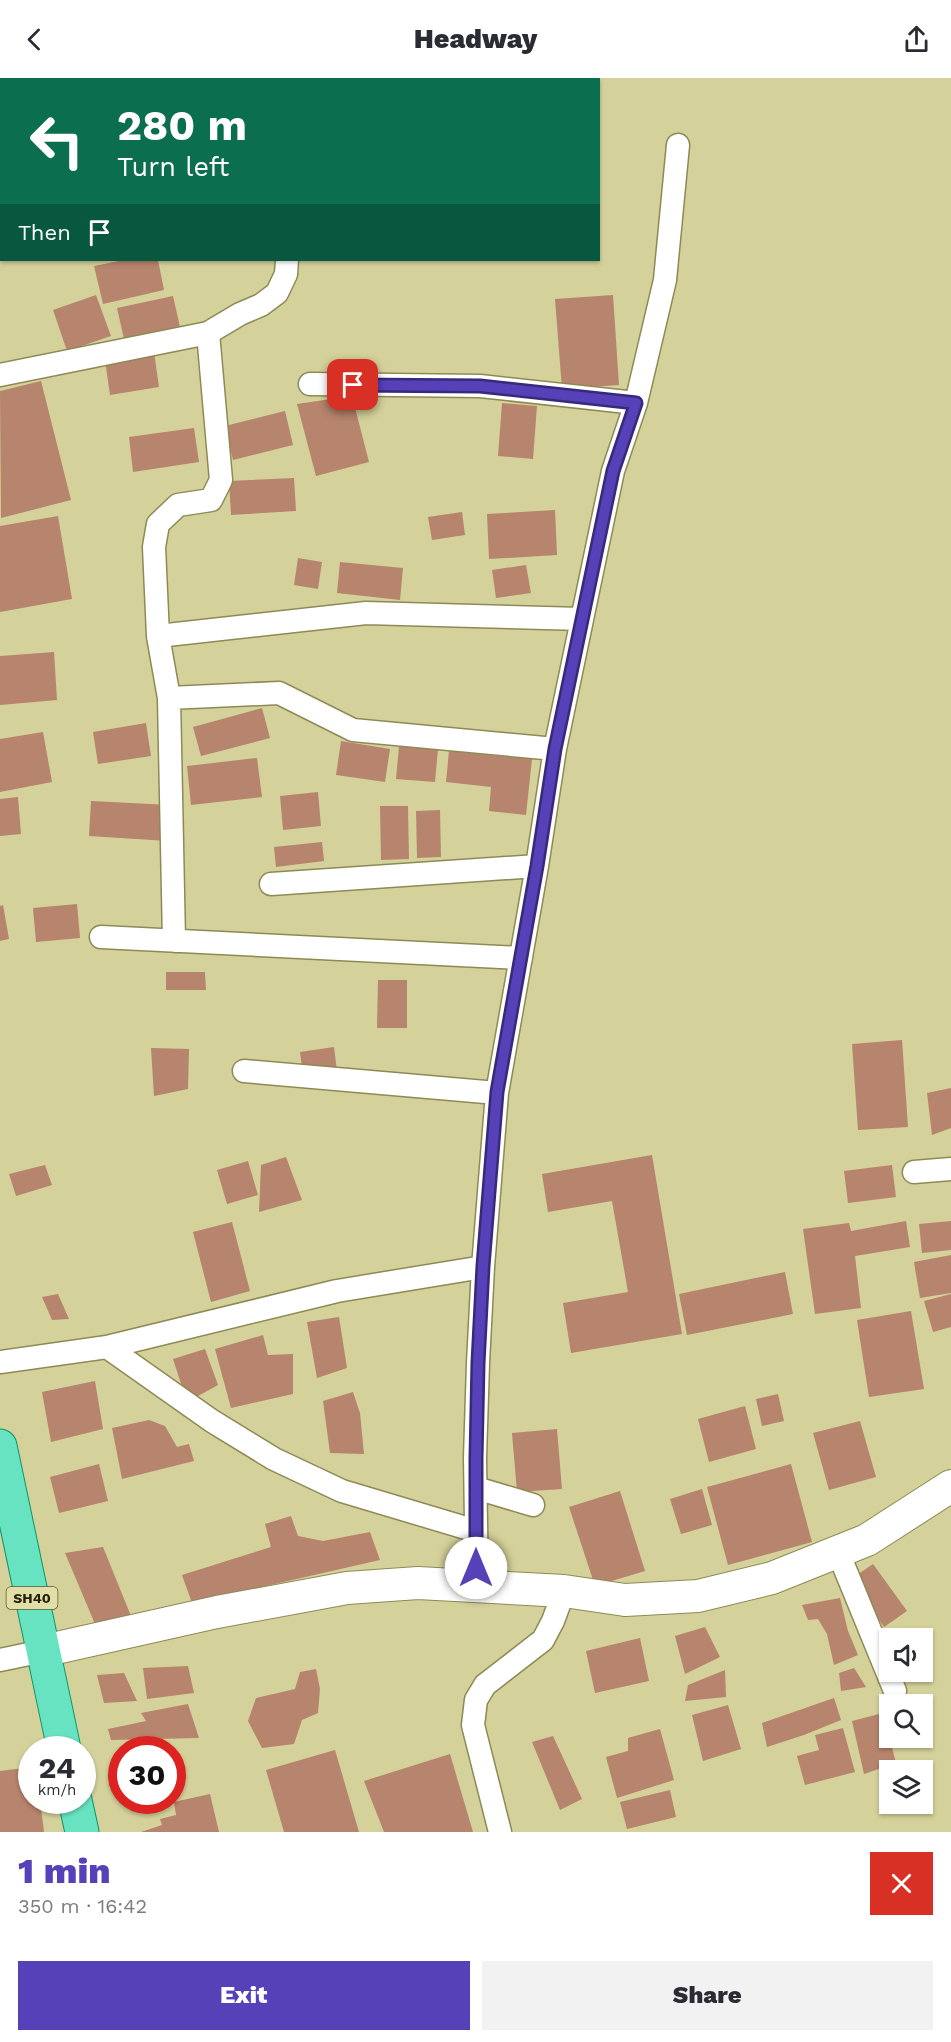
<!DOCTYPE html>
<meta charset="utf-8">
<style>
body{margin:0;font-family:"Work Sans",sans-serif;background:#f2f2f3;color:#2b2b33;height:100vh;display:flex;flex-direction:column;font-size:22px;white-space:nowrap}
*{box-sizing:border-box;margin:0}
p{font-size:20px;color:#7c7c81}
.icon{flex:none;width:33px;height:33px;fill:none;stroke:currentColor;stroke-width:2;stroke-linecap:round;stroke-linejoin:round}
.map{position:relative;height:1754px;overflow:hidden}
.drawer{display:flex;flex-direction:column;background:#fff;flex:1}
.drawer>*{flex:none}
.banner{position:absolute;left:0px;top:0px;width:600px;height:183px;box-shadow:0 2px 4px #0004;background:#0b6e4f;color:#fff;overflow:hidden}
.controls{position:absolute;left:879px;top:1550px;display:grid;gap:12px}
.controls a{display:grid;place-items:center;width:54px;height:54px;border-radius:0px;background:#fff;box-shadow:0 2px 4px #0004;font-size:30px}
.speed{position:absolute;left:18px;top:1658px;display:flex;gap:12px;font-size:30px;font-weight:700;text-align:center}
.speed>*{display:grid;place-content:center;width:78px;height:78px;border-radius:50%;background:#fff;box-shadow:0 2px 4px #0004;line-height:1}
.speed small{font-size:15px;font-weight:400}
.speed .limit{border:9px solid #d22;background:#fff;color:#111}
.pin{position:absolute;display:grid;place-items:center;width:51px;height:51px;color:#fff;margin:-26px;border-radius:12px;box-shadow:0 3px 9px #0006}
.me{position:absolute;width:66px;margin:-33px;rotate:0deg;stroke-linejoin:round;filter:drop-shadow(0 0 4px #0008)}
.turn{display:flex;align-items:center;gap:21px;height:126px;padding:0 18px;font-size:27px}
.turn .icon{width:78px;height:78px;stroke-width:2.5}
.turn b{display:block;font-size:42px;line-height:51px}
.then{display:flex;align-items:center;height:57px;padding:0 18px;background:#0003;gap:12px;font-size:22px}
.round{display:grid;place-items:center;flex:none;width:63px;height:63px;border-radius:0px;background:#f2f2f3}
.overview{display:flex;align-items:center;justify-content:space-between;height:102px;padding:0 18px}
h1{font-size:36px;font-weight:800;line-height:45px;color:#5641b9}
.button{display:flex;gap:12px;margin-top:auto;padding:12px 18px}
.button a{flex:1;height:69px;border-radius:0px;background:#5641b9;color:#fff;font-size:24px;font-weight:800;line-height:69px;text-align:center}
.button a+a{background:#f2f2f3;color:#2b2b33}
header{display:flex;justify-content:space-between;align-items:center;height:78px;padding:0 18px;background:#fff;font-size:27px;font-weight:800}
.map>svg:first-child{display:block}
</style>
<header><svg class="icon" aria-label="back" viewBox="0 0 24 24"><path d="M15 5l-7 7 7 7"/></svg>Headway<svg class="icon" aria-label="share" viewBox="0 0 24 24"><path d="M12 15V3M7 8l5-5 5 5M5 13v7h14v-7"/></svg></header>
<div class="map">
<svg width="951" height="1754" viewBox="0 0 951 1754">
<rect width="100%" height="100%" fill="#d4d19a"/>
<path fill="#b7846d" d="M124,182H158L164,212L103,226L94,188Z
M96,217L111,258L67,273L53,232Z
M613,217L619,307L562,311L555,221Z
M173,218L180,249L124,261L117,230Z
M154,274L159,309L110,317L105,282Z
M41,303L71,422L1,440L0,313Z
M352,318L369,384L316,398L297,326Z
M502,325L537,328L533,381L498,378Z
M285,333L293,367L233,382L225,348Z
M194,350L199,384L133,394L129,359Z
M294,400L296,433L231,437L229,403Z
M555,432L557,477L489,481L487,436Z
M462,434L465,457L432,462L428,439Z
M58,438L72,521L0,534V448Z
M298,480L322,484L318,511L294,507Z
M340,484L403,490L400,522L337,515Z
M526,487L531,515L496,520L492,492Z
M54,574L57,622L0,627V578Z
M262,630L270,660L201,678L193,649Z
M146,645L151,678L98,686L93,654Z
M43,654L52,704L0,714V661Z
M341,663L390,671L385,704L336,697Z
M399,668L438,671L435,704L396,701Z
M449,673L532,681L526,737L489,733L491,709L446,704Z
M257,680L262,719L191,727L187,688Z
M318,714L321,748L283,752L280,718Z
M18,719L21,756L0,758V721Z
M91,723L170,727L168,763L89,758Z
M380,728H408L409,781L381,782Z
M440,732L441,779L417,780L416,733Z
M322,764L324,783L276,789L274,769Z
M77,826L80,860L36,864L33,830Z
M3,827L9,861L0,863V828Z
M166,894H205L206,912H166Z
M378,902H407V950H377Z
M902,962L908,1049L858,1052L852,966Z
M334,969L337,993L303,997L300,974Z
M151,970L189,971L188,1011L154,1018Z
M951,1010V1050L932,1057L927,1015Z
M652,1077L682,1256L571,1275L563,1225L628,1214L612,1123L548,1134L542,1096Z
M286,1079L302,1122L259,1134L261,1087Z
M248,1083L258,1117L227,1126L217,1092Z
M45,1087L52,1107L16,1118L9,1096Z
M892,1087L896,1119L848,1125L844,1093Z
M906,1143L910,1169L855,1178L861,1230L815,1236L803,1151L849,1145L851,1153Z
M951,1143V1172L922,1175L919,1146Z
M232,1144L250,1213L211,1224L193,1154Z
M951,1177V1215L920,1220L914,1184Z
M785,1194L793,1236L687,1257L679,1216Z
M58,1216L69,1241L52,1242L42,1219Z
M951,1216V1249L933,1254L924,1223Z
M911,1233L924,1311L869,1319L857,1242Z
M339,1239L347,1290L317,1300L307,1244Z
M263,1257L268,1277L293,1276V1316L231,1330L215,1271Z
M205,1271L218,1307L187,1324L173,1281Z
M95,1303L103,1351L51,1364L42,1314Z
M353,1314L360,1335L364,1376L330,1375L323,1323Z
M778,1316L784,1343L762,1348L756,1321Z
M745,1328L756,1371L709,1384L698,1341Z
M149,1342L165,1348L177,1369L189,1366L194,1383L122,1401L112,1350Z
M860,1343L876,1399L829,1412L813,1355Z
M557,1351L562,1411L517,1414L512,1355Z
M99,1386L108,1423L59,1435L50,1399Z
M791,1386L812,1464L728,1487L707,1409Z
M702,1411L712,1447L681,1456L670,1421Z
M620,1413L645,1493L595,1508L569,1429Z
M291,1438L298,1458L323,1463L370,1454L380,1482L192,1525L182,1497L271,1469L265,1446Z
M103,1469L133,1543L98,1553L65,1475Z
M873,1486L907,1533L884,1549L851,1501Z
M840,1520L848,1553L858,1577L834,1587L827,1556L818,1541L808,1542L802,1527Z
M705,1549L720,1579L685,1596L675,1558Z
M640,1560L649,1603L595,1615L586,1573Z
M188,1588L194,1615L147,1621L143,1590Z
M854,1590L866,1609L841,1613L839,1595Z
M316,1591L320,1611L318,1635L302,1642L294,1666L262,1670L248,1643L256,1620L295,1611L300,1594Z
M725,1592L726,1619L685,1623L688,1607Z
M124,1595L137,1623L104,1625L97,1597Z
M834,1620L841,1642L804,1657L767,1669L762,1645Z
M188,1626L199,1660L111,1662L108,1651L146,1643L141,1635Z
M728,1627L741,1671L703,1683L692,1637Z
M883,1635L896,1685L864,1696L852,1643Z
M843,1650L855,1694L805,1707L797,1678L819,1672L815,1657Z
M660,1651L674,1702L617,1720L606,1679L628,1673V1660Z
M553,1658L582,1721L560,1732L532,1664Z
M335,1672L359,1754H284L266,1692Z
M450,1676L473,1754H384L364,1703Z
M32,1689V1722H40L44,1754H0V1693Z
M670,1712L676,1739L627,1751L620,1724Z
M210,1716L219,1754H141L162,1747L160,1741L176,1737L174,1724Z"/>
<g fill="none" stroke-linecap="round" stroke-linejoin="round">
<g stroke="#8d8a56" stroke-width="25">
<path id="minor" d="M0,297L208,255L240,236L261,227L277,215L286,196L287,182
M310,306L480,308L636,325
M158,558L366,535L582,541
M169,620L279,615L353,652L555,671
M271,806L537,788
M101,859L521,880
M174,863L169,620L158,558L154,469L158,446L178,427L211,422L221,402L208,255
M244,993L497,1015
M914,1094L951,1091
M107,1269L212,1343L274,1381L342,1413L476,1453
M0,1284L107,1269L337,1213L483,1189
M476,1410L533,1427
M838,1474L895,1613
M477,1509L475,1380L478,1285L483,1189L497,1015L537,788L555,671L613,393L636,325L665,202L678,67
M0,1582L43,1573
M500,1754L473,1647L476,1622L485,1607L543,1562L553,1543L564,1513"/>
</g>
<g stroke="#8d8a56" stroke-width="34">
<path id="secondary" d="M43,1573L217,1534L347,1510L418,1505L564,1513L625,1522L698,1518L772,1500L867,1462L951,1408"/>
</g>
<g stroke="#0d9367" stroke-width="35">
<path id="primary" d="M0,1368L64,1671
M75,1722L82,1754"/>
</g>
<use href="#minor" stroke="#fff" stroke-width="22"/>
<use href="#secondary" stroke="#fff" stroke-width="32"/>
<use href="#primary" stroke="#67e3c1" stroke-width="33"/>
</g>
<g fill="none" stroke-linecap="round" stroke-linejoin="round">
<g stroke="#382a78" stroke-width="15">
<path id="route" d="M353,307L480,308L636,325L613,393L555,671L537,788L497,1014L483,1188L478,1285L476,1380V1490"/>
</g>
<use href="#route" stroke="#5641b9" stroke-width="10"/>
</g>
<g text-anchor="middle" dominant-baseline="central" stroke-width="5" stroke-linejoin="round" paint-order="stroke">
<rect fill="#e1dea6" stroke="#5b5a3a" stroke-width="1.5" x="6.5" y="1509" width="51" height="22" rx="4.5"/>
<g font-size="14" font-weight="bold" fill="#22210b">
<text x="32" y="1520">SH40</text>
</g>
</g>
</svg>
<div class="controls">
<a><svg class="icon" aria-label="sound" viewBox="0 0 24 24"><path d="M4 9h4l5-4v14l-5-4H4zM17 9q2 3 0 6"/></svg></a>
<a><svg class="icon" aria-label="search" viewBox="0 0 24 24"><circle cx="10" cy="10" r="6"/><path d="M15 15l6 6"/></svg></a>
<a><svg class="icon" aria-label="layers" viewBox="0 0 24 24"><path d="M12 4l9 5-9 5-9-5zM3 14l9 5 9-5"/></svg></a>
</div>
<div class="speed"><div>24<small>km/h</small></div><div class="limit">30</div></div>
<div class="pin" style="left:353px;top:307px;background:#d93025"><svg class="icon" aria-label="arrive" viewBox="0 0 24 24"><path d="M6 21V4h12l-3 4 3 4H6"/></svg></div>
<svg class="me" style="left:476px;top:1490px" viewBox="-20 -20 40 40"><circle r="19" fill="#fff"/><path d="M0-13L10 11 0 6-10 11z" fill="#5641b9"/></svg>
<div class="banner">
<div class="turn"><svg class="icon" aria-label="left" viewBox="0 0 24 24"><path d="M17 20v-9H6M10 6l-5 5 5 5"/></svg><div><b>280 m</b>Turn left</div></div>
<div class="then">Then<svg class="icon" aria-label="arrive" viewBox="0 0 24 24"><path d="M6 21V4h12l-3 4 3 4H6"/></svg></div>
</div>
</div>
<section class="drawer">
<div class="overview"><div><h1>1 min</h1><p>350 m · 16:42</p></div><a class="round" style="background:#d93025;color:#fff"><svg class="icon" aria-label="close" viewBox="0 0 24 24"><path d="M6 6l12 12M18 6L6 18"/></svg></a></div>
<div class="button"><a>Exit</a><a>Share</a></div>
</section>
